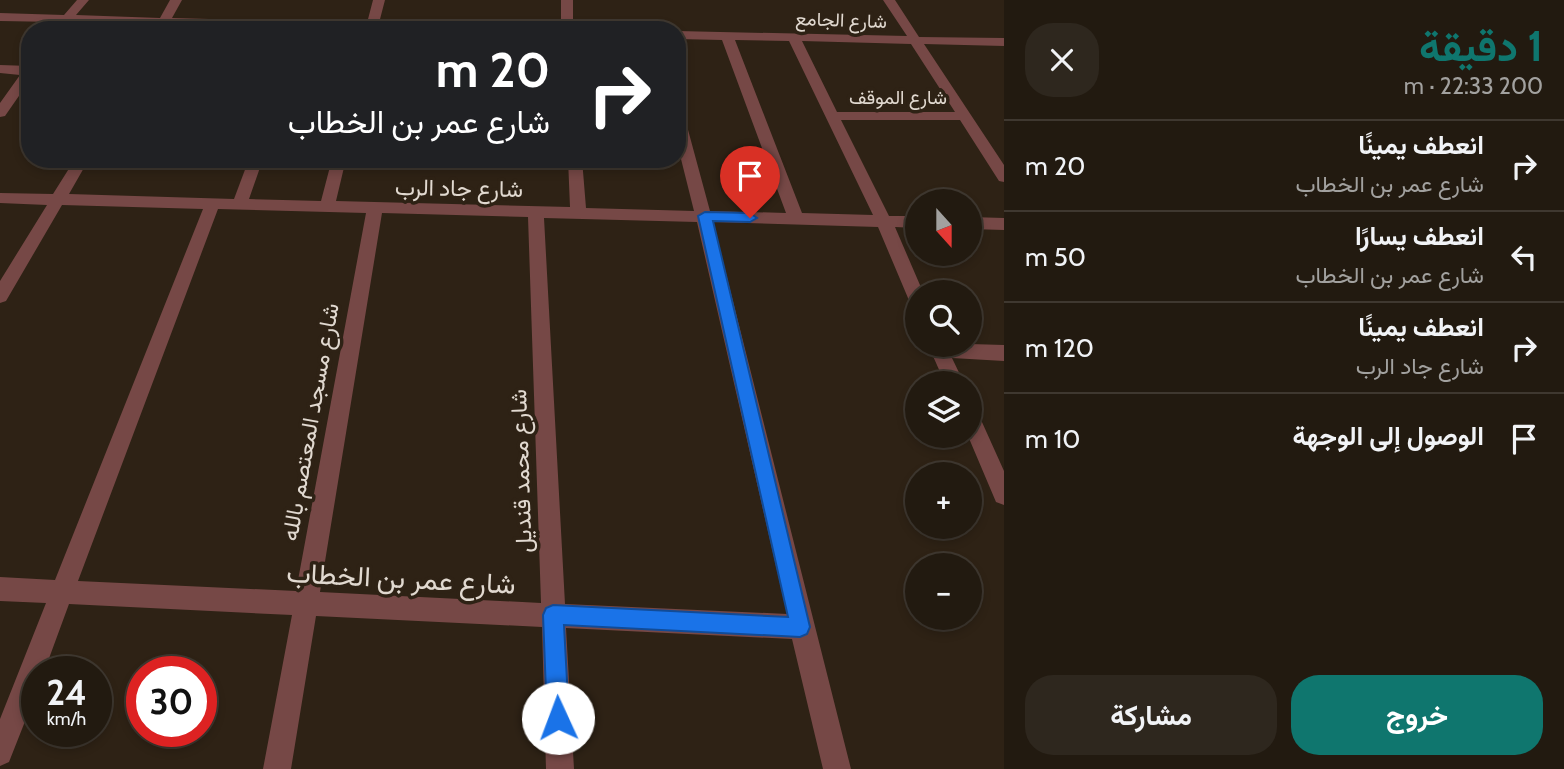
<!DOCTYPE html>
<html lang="ar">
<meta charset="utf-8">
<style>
body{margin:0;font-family:Cabin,Vazirmatn,sans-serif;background:#2e271e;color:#f1f3f6;direction:rtl;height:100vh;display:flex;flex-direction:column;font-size:26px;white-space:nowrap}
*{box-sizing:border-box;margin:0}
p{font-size:23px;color:#a2a19f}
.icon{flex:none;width:38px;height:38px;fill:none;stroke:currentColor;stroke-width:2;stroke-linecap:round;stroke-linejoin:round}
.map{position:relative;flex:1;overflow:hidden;direction:ltr}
.drawer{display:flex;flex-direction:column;background:#221a10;width:560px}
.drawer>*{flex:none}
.guide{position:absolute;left:21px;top:21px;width:665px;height:147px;border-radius:28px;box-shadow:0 4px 10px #0003,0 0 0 2px #3f3830;direction:rtl;background:#202124;color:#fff;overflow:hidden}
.needle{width:46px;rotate:159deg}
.buttons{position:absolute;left:905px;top:189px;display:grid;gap:14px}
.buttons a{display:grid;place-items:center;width:77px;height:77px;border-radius:50%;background:#221a10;box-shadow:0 4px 10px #0003,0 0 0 2px #3f3830;font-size:35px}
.speed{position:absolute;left:21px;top:656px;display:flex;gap:14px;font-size:35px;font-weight:700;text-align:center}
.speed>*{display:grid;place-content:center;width:91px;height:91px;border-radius:50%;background:#221a10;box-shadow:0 4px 10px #0003,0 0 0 2px #3f3830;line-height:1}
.speed small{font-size:18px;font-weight:400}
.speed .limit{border:10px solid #d22;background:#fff;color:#111}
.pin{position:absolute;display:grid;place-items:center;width:60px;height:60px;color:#fff;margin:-72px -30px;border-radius:50% 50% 50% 0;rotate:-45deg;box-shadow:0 0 7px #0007}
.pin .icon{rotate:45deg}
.me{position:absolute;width:77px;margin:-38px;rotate:358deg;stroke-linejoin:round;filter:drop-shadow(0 0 5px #0008)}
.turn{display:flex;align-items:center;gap:24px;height:147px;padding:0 21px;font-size:32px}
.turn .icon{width:91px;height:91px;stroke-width:2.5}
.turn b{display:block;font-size:49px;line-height:60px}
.round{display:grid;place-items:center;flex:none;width:74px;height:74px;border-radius:28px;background:#2e271e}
.summary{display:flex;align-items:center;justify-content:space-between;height:119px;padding:0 21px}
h1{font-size:42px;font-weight:700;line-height:52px;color:#0f766e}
.cta{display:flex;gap:14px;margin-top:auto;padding:14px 21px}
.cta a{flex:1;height:80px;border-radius:28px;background:#0f766e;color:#fff;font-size:28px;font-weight:700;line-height:80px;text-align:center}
.cta a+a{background:#2e271e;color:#f1f3f6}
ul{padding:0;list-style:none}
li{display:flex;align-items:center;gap:21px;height:91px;padding:0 21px;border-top:2px solid #3f3830}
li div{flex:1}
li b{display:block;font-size:26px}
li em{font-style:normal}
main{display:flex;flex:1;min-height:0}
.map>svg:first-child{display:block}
</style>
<main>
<section class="drawer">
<div class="summary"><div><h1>1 دقيقة</h1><p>200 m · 22:33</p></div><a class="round"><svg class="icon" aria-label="close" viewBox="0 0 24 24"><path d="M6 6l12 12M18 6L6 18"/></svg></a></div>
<ul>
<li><svg class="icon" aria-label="right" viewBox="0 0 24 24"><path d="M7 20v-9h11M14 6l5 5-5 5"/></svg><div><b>انعطف يمينًا</b><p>شارع عمر بن الخطاب</p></div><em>20 m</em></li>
<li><svg class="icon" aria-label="left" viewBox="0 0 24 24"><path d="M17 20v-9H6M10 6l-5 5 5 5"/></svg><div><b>انعطف يسارًا</b><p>شارع عمر بن الخطاب</p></div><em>50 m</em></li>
<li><svg class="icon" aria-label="right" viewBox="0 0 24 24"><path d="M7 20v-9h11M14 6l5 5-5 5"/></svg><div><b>انعطف يمينًا</b><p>شارع جاد الرب</p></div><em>120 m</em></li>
<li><svg class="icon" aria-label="arrive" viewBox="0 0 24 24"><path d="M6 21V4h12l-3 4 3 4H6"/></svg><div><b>الوصول إلى الوجهة</b></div><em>10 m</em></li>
</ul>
<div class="cta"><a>خروج</a><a>مشاركة</a></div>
</section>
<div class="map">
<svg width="1004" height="769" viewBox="0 0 1004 769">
<rect width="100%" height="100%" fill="#2e2215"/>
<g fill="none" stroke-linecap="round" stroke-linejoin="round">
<path fill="#764846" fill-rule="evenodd" d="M77,0H89L76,15L160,18L170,0H182L172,18L367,23L373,0H385L379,23L495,26L501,30H350L168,25L165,30H153L156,25L70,22L61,30L55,26L58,22L0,21V13L64,15Z
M561,0H573V30H561Z
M883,0H895L919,37L1004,38V46L924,44L1004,165V182L999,181L960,120H841L889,216H917V228L895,227L923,292H917V305L911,303L908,298L878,227L713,222L851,769H823L792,639L566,628L574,769H546L542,627L316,616L291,769H263L292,615L69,604L44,672H37V691L9,762L0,766V719L46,603L0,601V577L55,580L203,209L62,205L6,301L0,303V281L47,205L0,203V193L53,194L75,159H89L69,194L234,199L249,159H263L249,199L321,201L332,159H346L336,201L570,207L568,159H582L586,208L694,211L677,143V111L684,115L710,211L786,213L722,40L677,39V31L907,36ZM735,40L789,41L873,215L802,213ZM802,41L911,44L955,112H837ZM218,209L366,213L296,591L78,581ZM382,213L528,217L541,603L320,592ZM544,218L697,222L787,614L565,604Z
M0,65L30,66V80L5,116L0,117V103L20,75L0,73Z
M970,217L1004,218V230L970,229Z
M970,344L1004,345V361L952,358L964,383H945L928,345Z
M970,408L977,411L1004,471V505L996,502L968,436Z"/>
</g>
<path fill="#1a73e8" stroke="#114b97" stroke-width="2" d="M705,212L750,213L757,218L750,222L713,221L810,627L807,634L800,637L564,625L569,718L565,725L558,728L550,725L547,718L543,615L546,608L553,605L788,617L698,216Z"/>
<g text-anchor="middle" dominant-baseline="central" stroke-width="7" stroke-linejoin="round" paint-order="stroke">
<g font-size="19" fill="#e1d9d0" stroke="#2e2215">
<text transform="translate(841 20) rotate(2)">شارع الجامع</text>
<text x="898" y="97">شارع الموقف</text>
</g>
<g font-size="23" fill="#e1d9d0" stroke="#2e2215">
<text transform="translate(459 188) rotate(1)">شارع جاد الرب</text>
<text transform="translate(310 422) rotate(-80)">شارع مسجد المعتصم بالله</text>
<text transform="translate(521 471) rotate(-92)">شارع محمد قنديل</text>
</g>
<g font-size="28" fill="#e1d9d0" stroke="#2e2215">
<text transform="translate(401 578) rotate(3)">شارع عمر بن الخطاب</text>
</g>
</g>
</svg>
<div class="buttons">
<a><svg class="needle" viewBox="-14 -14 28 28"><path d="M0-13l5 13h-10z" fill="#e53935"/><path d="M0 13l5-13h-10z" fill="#a2a19f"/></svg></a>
<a><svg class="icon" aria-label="search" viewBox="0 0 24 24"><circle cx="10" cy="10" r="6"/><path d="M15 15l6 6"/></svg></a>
<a><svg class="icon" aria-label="layers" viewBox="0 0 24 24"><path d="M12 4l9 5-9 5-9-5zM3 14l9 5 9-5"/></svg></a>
<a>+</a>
<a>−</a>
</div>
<div class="speed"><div>24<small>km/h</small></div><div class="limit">30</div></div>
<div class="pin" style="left:750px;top:218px;background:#d93025"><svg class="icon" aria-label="arrive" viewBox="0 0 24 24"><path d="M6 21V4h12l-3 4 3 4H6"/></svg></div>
<svg class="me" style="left:558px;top:718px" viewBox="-20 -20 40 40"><circle r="19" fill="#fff"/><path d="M0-13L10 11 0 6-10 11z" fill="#1a73e8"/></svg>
<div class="guide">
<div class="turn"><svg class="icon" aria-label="right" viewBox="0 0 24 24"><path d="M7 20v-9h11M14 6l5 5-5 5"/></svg><div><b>20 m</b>شارع عمر بن الخطاب</div></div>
</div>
</div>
</main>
